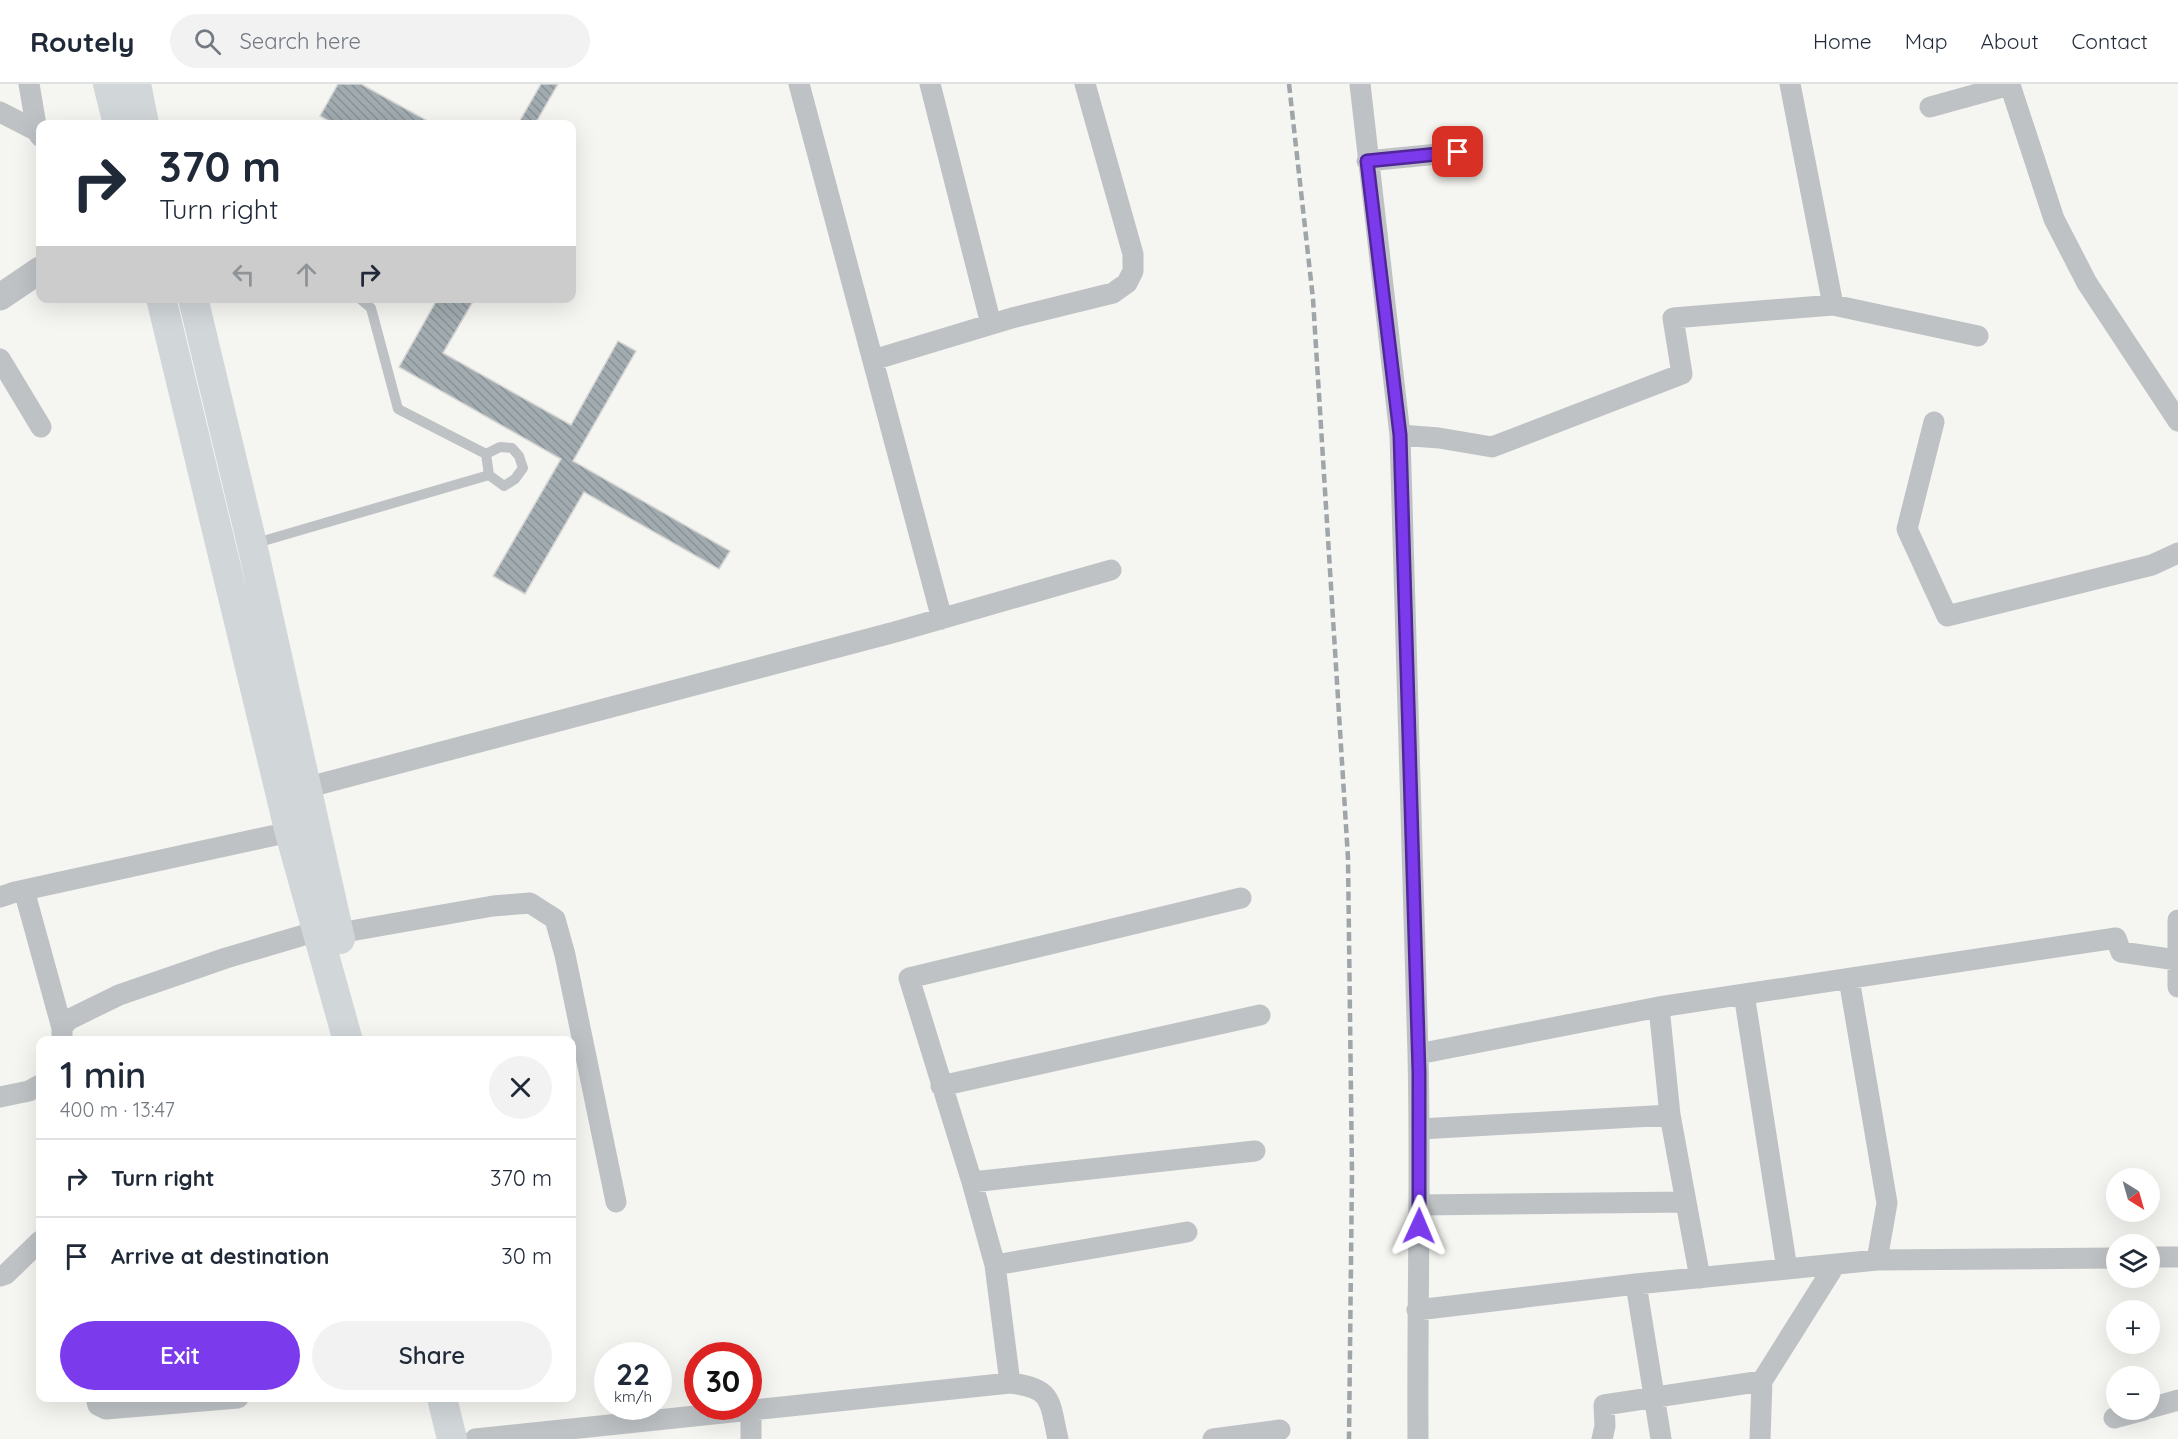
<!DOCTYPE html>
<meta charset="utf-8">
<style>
body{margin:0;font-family:Quicksand,sans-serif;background:#f2f2f3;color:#1f2937;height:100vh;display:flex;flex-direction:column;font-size:22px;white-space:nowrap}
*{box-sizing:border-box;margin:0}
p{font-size:20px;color:#747a83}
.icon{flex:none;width:33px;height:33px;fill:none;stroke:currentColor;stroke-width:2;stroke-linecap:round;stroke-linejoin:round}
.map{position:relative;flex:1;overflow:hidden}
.details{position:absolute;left:36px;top:952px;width:540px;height:366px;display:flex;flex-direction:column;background:#fff;border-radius:12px;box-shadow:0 6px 24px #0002}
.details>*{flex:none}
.banner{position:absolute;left:36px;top:36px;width:540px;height:183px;border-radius:12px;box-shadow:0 6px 24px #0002;background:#fff;color:#1f2937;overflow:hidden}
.needle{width:39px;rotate:143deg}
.buttons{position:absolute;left:2106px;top:1084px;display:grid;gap:12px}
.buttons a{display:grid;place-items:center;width:54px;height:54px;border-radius:50%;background:#fff;box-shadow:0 6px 24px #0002;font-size:30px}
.speed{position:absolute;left:594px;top:1258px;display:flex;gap:12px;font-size:30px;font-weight:700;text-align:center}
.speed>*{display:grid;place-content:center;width:78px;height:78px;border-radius:50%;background:#fff;box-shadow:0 6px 24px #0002;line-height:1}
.speed small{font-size:15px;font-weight:400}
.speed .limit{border:9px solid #d22;background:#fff;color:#111}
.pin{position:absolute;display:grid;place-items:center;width:51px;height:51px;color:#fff;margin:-26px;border-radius:12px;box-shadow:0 3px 9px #0006}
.me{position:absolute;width:66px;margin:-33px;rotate:1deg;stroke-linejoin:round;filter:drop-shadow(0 0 4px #0008)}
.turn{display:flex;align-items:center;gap:21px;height:126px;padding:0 24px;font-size:27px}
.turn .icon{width:78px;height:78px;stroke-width:2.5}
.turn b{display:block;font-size:42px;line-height:51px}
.lanes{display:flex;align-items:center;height:57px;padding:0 24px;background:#0003;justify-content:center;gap:30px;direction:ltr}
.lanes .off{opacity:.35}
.round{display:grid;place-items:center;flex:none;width:63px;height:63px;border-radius:32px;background:#f2f2f3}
.overview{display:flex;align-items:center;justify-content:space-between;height:102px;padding:0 24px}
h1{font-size:36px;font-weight:600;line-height:45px}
.action{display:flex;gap:12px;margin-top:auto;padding:12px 24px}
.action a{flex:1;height:69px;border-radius:36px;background:#7c3aed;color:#fff;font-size:24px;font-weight:600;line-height:69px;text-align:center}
.action a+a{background:#f2f2f3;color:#1f2937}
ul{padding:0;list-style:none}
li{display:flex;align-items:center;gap:18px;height:78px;padding:0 24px;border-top:2px solid #e0e1e3}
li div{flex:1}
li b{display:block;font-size:22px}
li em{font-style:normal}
header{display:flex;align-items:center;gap:36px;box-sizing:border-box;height:84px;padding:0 30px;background:#fff;border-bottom:2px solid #e0e1e3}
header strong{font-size:28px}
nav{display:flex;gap:33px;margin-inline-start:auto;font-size:21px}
.search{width:420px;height:54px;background:#f2f2f3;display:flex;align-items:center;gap:15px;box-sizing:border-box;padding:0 21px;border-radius:33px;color:#747a83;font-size:22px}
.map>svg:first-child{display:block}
</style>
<header>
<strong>Routely</strong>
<div class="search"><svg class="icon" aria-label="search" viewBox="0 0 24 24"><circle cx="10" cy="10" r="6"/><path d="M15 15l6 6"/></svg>Search here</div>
<nav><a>Home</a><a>Map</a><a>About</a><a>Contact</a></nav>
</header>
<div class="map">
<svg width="2178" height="1355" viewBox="0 0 2178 1355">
<defs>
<pattern id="building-back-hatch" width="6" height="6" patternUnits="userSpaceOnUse" patternTransform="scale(1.5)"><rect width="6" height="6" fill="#a2acb0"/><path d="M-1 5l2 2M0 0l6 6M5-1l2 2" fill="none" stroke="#889195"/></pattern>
</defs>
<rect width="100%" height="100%" fill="#f5f5f1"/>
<path fill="url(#building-back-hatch)" stroke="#d6d6d4" stroke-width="1.5" d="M338,0H361L433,40H334L320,32Z
M541,0H558L535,40H518Z
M438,214H475L443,269L571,341L618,257L636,267L573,377L730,467L719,485L584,408L525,510L493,492L561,375L399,283Z"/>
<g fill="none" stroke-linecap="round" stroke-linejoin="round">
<path stroke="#bec2c5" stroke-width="10" d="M359,214L371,224L398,325L486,370
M500,363L512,364L519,372L523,384L515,395L504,402L489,391L486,370Z
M253,460L489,391"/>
<path stroke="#bec2c5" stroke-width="21" d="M29,0L37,47L40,52
M799,0L942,535
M930,0L991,240
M1360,0L1400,351L1418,970L1659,923L2116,854L2121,868L2177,876
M1790,0L1833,221
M1930,23L2010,1L2054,135L2087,199L2178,337
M0,28L37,47
M1367,77L1459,68
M0,275L41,343
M873,276L1012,234L1113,209L1127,199L1133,187V170L1085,0
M1934,338L1907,445L1947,532L2152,481L2178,469
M1400,351L1439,354L1492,363L1682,290L1673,234L1833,221L1978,252
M305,704L895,548L1111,486
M24,806L62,944
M0,813L15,808L303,745
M2178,836V903
M339,849L493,822L530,819L555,835L565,871L616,1118
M1849,895L1887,1119L1877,1176
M1744,910L1787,1185
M1659,923L1670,1031L1700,1194
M62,957V944L68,936L119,911L226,874L331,843
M941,1002L1260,931
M0,1013L29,1007L40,1001
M1420,1045L1670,1031
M972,1098L1255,1067
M1419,1121L1686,1118
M2150,1173H2178
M995,1181L1187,1148
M0,1192L6,1190L40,1157
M1636,1200L1661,1355
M1417,1226L1636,1200L1877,1176L2116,1174
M96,1314L98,1321L106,1325L238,1314
M2150,1324L2178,1316
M751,1326V1355
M2114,1334L2144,1326
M475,1355L1010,1299
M1058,1355C1049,1317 1054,1304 1010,1299L995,1181L972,1098L909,894L1241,814
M1213,1355L1280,1346
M1418,1355C1417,1227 1421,1098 1418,970
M1602,1355L1605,1342L1604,1321L1762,1297
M1760,1355L1762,1297L1835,1181"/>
<path stroke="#bec2c5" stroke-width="27" d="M0,213L40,186"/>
<path stroke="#d1d6d9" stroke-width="30" d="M108,0L118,40
M136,0L144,40
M161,214L290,749L348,957
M193,214L252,460L340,855
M442,1314L452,1355"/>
<path stroke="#9fa6aa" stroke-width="4.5" stroke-dasharray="9 4.5" stroke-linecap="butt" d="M1289,0L1313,215L1348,774L1352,1089L1349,1355"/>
</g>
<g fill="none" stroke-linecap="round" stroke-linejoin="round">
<g stroke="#51269a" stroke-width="15">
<path id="route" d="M1419,1142V989L1400,351L1367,77L1458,68"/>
</g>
<use href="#route" stroke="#7c3aed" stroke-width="10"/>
</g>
</svg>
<div class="buttons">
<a><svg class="needle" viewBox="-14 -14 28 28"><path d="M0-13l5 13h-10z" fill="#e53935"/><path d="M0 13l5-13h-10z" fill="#747a83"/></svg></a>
<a><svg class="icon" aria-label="layers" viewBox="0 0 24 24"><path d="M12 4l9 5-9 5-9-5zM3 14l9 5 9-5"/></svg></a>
<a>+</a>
<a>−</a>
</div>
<div class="speed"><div>22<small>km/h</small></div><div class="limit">30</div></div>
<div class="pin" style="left:1458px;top:68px;background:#d93025"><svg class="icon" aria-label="arrive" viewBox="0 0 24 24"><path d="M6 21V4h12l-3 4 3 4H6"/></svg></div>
<svg class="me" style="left:1419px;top:1142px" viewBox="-20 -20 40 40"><path d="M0-17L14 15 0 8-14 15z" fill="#7c3aed" stroke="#fff" stroke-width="4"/></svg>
<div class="banner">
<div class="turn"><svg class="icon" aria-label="right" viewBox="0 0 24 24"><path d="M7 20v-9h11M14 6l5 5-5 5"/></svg><div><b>370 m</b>Turn right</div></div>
<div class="lanes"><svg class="icon off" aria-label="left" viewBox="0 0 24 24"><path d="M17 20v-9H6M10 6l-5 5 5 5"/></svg><svg class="icon off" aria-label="ahead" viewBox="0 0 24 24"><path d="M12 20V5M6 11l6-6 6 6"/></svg><svg class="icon" aria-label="right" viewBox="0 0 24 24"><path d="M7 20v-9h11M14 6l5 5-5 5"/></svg></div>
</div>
<section class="details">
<div class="overview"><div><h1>1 min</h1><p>400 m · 13:47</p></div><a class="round"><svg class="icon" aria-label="close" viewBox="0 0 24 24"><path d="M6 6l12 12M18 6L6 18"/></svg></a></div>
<ul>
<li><svg class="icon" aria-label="right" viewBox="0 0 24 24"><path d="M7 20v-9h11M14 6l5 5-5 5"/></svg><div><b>Turn right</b></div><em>370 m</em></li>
<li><svg class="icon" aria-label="arrive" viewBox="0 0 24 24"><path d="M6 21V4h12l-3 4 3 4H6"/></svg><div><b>Arrive at destination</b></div><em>30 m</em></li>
</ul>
<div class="action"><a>Exit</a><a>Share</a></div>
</section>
</div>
